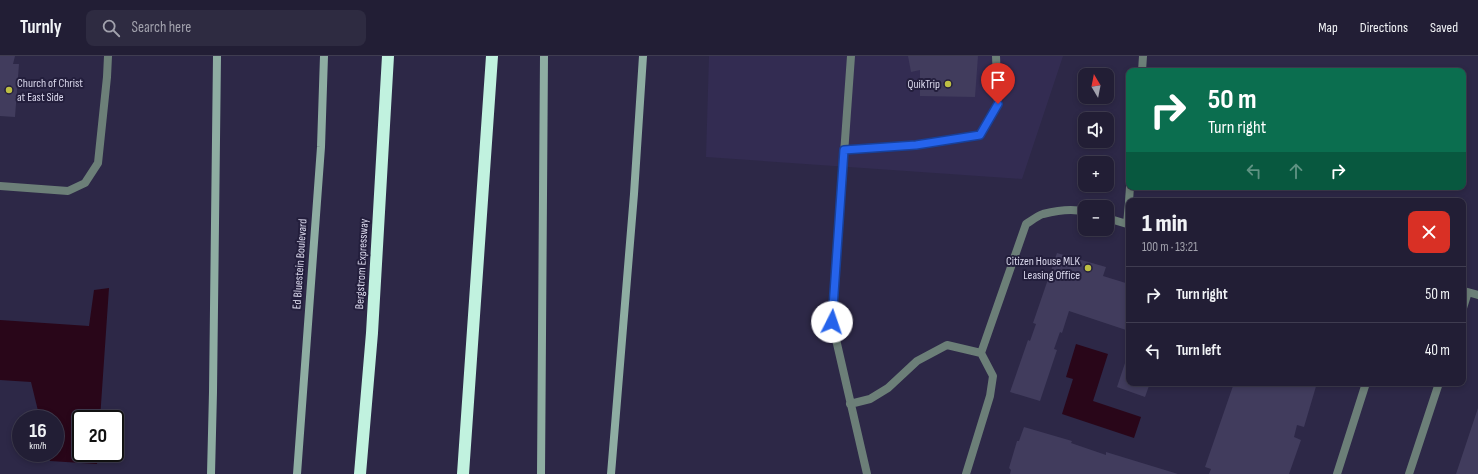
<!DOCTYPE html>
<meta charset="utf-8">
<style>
body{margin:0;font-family:"Sofia Sans Condensed",sans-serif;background:#2e2b41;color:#f1f3f6;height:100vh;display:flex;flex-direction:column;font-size:15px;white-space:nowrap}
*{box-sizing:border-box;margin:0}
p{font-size:13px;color:#a2a2ad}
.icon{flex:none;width:22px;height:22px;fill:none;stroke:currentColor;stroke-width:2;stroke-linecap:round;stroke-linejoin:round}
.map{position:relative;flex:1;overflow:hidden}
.sheet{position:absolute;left:1126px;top:142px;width:340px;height:188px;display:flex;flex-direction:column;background:#221e35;border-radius:8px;box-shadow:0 2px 6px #0003,0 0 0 1px #3f3c50}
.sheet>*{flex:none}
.hud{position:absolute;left:1126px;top:12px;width:340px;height:122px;border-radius:8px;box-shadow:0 2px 6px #0003,0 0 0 1px #3f3c50;background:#0b6e4f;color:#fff;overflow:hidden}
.needle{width:26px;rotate:350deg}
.buttons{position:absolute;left:1078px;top:12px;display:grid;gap:8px}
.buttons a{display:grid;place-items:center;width:36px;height:36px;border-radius:8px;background:#221e35;box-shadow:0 2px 6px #0003,0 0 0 1px #3f3c50;font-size:20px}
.speed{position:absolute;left:12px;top:354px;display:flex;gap:8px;font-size:20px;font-weight:700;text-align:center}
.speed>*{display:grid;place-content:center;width:52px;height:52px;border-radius:50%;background:#221e35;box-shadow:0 2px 6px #0003,0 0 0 1px #3f3c50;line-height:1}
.speed small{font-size:10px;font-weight:400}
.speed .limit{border:2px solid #111;border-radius:6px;background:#fff;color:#111}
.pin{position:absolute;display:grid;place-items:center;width:34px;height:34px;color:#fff;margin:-41px -17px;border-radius:50% 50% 50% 0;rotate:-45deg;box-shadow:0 0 4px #0007}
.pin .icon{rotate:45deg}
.me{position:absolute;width:44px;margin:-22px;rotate:4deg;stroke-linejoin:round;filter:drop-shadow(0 0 3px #0008)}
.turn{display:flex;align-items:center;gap:14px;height:84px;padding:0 16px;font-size:18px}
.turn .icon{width:52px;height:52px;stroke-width:2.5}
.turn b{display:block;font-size:28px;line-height:34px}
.lanes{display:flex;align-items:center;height:38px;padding:0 16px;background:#0003;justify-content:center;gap:20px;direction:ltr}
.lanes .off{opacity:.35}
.round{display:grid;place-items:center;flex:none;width:42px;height:42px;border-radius:8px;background:#2e2b41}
.summary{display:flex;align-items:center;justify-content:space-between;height:68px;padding:0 16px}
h1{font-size:24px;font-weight:800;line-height:30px}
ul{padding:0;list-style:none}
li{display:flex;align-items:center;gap:12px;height:56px;padding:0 16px;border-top:1px solid #3f3c50}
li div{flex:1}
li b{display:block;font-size:15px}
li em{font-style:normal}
header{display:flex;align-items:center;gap:24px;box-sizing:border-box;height:56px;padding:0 20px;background:#221e35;border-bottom:1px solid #3f3c50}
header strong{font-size:19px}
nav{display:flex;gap:22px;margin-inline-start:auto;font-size:14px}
.search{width:280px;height:36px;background:#2e2b41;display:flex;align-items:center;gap:10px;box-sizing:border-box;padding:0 14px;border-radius:8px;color:#a2a2ad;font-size:15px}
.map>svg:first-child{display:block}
</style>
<header>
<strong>Turnly</strong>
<div class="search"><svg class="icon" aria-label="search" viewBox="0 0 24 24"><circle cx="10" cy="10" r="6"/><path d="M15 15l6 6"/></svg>Search here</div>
<nav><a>Map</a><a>Directions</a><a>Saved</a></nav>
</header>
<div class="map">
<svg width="1478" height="418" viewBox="0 0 1478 418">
<rect width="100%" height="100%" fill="#2d2847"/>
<path fill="#332c52" d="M709,0H1063L1022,123L706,101Z"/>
<path fill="#290619" d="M109,232L100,363H81V397H98L97,408L50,405L48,397H55V363H40L31,326L0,324V264L89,270L94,234Z
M1076,288L1108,298L1093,345L1141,361L1134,382L1062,358L1073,323L1066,321Z"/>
<path fill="#413c5d" d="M0,0H15L13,8H19L15,61L0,60Z
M908,0H978L975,41L920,40V14L911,16Z
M1057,197L1106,211L1103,220L1129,228V275L1069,255L1062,277L1060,276L1054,293L1057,294L1040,345L1010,336L1028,284L1030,285L1036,268L1033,267Z
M1129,295V327H1150L1145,341L1117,331Z
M1234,327H1317L1304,371L1297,369L1294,381L1301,384L1289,418H1209L1211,413L1205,411Z
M1478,352V418H1456Z
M1024,371L1072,385L1071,387L1106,399V396L1178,418H1010L1011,414L1009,412L1017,385H1019Z"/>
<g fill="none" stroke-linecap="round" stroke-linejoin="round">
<path stroke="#6c7f78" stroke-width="8" d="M851,0L832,266L867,418
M1142,15L1143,0
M844,94L916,89L980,79L998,48L996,0
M0,130L68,135L85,127L98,107L107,21L108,0
M1129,145L1130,131
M1107,162L1127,168L1129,146
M1464,235L1478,239
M1463,252L1468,236
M850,348L870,343L888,332L917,305L947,289L981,297L1026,168C1031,165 1037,160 1043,158C1055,155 1073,152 1085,156
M966,418L990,340L993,320L981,297
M1337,418L1366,327
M1409,418L1439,327"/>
<path stroke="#8eada2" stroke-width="8" d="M211,418L213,336L217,0
M297,418L321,91L324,0
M541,418L544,0
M611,418L634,138L643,0"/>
<path stroke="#c1f2df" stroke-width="12" d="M360,418L372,277L388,0
M463,418L492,0"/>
</g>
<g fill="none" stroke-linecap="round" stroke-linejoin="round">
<g stroke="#184099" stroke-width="10">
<path id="route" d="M832,266L844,94L916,89L980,79L998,48"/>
</g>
<use href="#route" stroke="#2563eb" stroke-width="7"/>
</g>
<g fill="#bdbf43" stroke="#231e3c" stroke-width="1.5">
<circle cx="948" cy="28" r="4"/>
<circle cx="9" cy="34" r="4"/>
<circle cx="1088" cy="212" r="4"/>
</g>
<g text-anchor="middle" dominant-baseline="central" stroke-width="4" stroke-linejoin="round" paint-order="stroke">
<g font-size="12" fill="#dbd9ed" stroke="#231e3c" text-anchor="end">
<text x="17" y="27" text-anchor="start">Church of Christ<tspan x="17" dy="14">at East Side</tspan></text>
<text x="940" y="28">QuikTrip</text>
<text x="1080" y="205">Citizen House MLK<tspan x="1080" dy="14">Leasing Office</tspan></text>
</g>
<g font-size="12" fill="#dbd9ed" stroke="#231e3c">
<text transform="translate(300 208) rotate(-86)">Ed Bluestein Boulevard</text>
<text transform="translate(362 208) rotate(-87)">Bergstrom Expressway</text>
</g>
</g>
</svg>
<div class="buttons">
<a><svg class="needle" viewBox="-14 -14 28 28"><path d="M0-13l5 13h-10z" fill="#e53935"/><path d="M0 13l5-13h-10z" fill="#a2a2ad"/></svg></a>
<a><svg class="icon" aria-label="sound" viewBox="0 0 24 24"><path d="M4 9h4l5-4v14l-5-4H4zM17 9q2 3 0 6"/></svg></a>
<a>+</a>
<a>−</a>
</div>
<div class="speed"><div>16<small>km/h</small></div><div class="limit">20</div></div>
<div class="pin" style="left:998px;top:48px;background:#d93025"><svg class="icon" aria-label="arrive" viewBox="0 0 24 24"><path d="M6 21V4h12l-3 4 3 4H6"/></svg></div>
<svg class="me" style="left:832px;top:266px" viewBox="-20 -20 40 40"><circle r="19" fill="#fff"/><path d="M0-13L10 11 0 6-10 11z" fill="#2563eb"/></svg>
<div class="hud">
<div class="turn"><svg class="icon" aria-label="right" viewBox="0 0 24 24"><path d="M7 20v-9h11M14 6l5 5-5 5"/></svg><div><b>50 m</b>Turn right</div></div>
<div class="lanes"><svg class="icon off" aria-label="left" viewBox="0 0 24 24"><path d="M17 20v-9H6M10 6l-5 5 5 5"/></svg><svg class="icon off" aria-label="ahead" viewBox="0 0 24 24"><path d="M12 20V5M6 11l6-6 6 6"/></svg><svg class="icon" aria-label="right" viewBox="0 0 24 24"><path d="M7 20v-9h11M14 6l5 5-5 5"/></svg></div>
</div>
<section class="sheet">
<div class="summary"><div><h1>1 min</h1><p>100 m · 13:21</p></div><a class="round" style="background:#d93025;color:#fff"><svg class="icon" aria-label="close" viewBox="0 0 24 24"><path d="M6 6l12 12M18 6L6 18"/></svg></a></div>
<ul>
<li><svg class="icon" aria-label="right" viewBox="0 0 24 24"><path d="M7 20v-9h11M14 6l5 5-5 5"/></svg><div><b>Turn right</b></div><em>50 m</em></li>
<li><svg class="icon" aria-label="left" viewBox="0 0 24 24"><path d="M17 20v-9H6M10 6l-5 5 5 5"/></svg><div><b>Turn left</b></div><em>40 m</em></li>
</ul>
</section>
</div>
